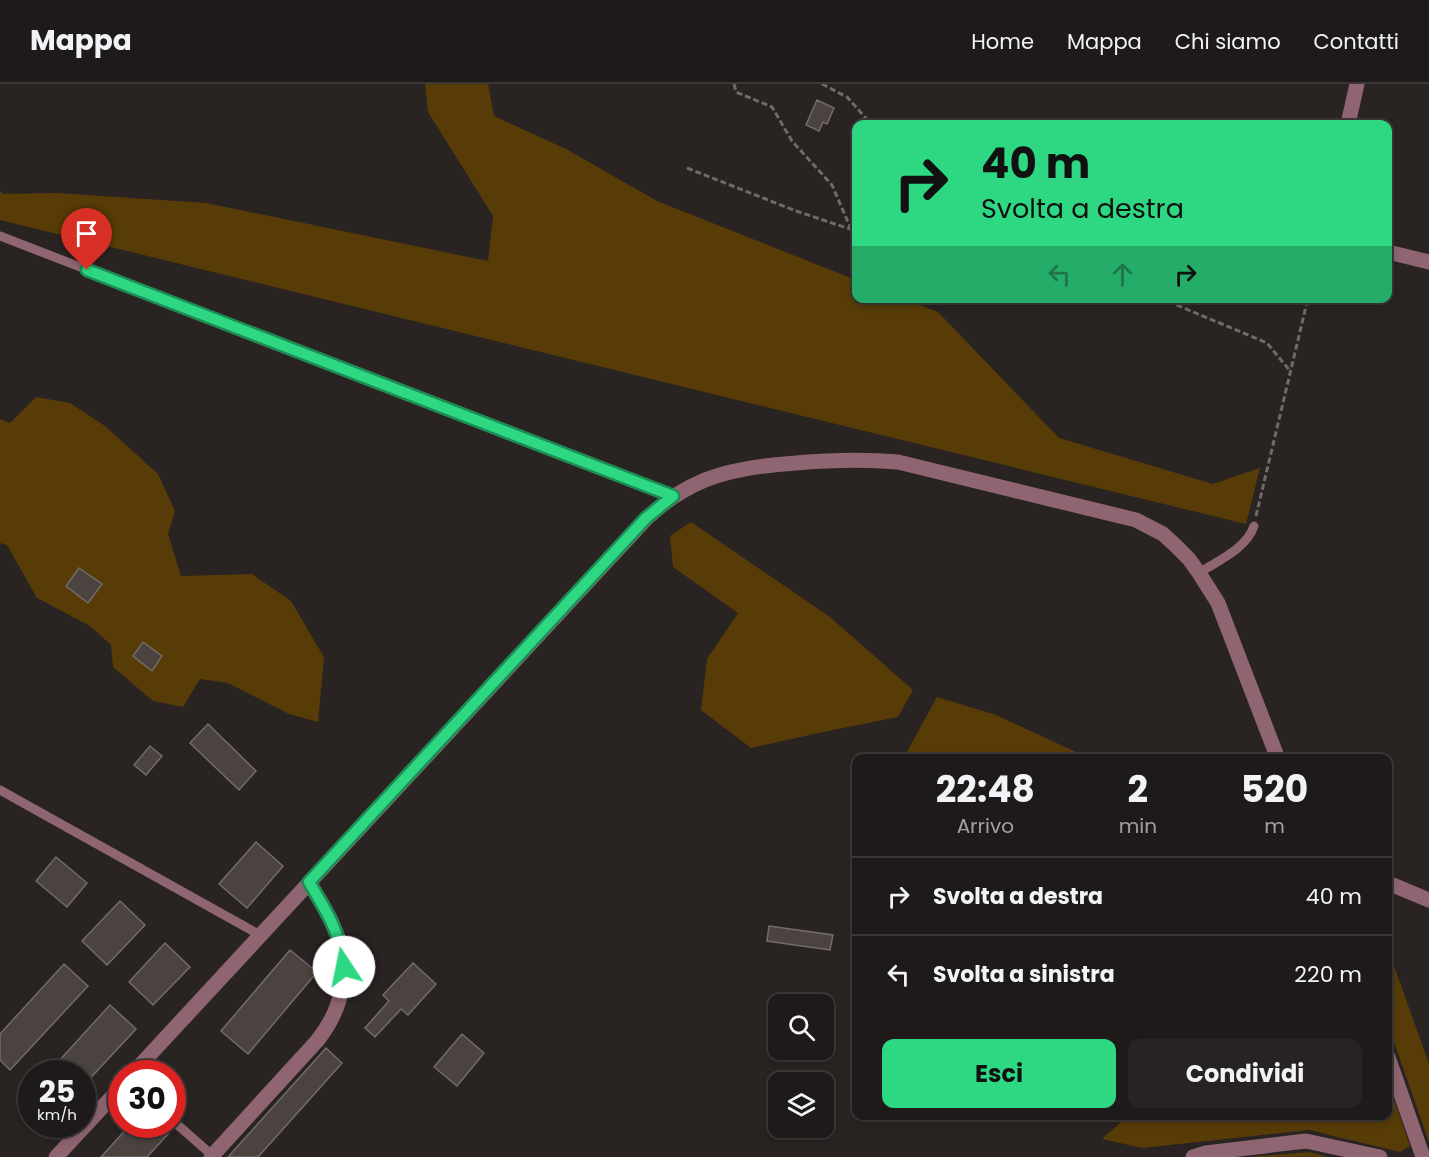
<!DOCTYPE html>
<html lang="it">
<style>
body{margin:0;font-family:Poppins,sans-serif;background:#272323;color:#f1f3f6;height:100vh;display:flex;flex-direction:column;font-size:22px;white-space:nowrap}
*{box-sizing:border-box;margin:0}
p{font-size:20px;color:#a1a1a2}
.icon{flex:none;width:33px;height:33px;fill:none;stroke:currentColor;stroke-width:2;stroke-linecap:round;stroke-linejoin:round}
.map{position:relative;flex:1;overflow:hidden}
.panel{position:absolute;left:852px;top:670px;width:540px;height:366px;display:flex;flex-direction:column;background:#1f1a1a;border-radius:12px;box-shadow:0 3px 9px #0003,0 0 0 2px #3c3839}
.panel>*{flex:none}
.guide{position:absolute;left:852px;top:36px;width:540px;height:183px;border-radius:12px;box-shadow:0 3px 9px #0003,0 0 0 2px #3c3839;background:#2ed883;color:#111;overflow:hidden}
.fabs{position:absolute;left:768px;top:910px;display:grid;gap:12px}
.fabs a{display:grid;place-items:center;width:66px;height:66px;border-radius:12px;background:#1f1a1a;box-shadow:0 3px 9px #0003,0 0 0 2px #3c3839;font-size:30px}
.speed{position:absolute;left:18px;top:976px;display:flex;gap:12px;font-size:30px;font-weight:700;text-align:center}
.speed>*{display:grid;place-content:center;width:78px;height:78px;border-radius:50%;background:#1f1a1a;box-shadow:0 3px 9px #0003,0 0 0 2px #3c3839;line-height:1}
.speed small{font-size:15px;font-weight:400}
.speed .limit{border:9px solid #d22;background:#fff;color:#111}
.pin{position:absolute;display:grid;place-items:center;width:51px;height:51px;color:#fff;margin:-62px -26px;border-radius:50% 50% 50% 0;rotate:-45deg;box-shadow:0 0 6px #0007}
.pin .icon{rotate:45deg}
.me{position:absolute;width:66px;margin:-33px;rotate:349deg;stroke-linejoin:round;filter:drop-shadow(0 0 4px #0008)}
.turn{display:flex;align-items:center;gap:21px;height:126px;padding:0 30px;font-size:27px}
.turn .icon{width:78px;height:78px;stroke-width:2.5}
.turn b{display:block;font-size:42px;line-height:51px}
.lanes{display:flex;align-items:center;height:57px;padding:0 30px;background:#0003;justify-content:center;gap:30px;direction:ltr}
.lanes .off{opacity:.35}
.eta{display:flex;justify-content:space-evenly;align-items:center;height:102px;text-align:center}
.eta b{font-size:36px;font-weight:700;line-height:42px}
.action{display:flex;gap:12px;margin-top:auto;padding:12px 30px}
.action a{flex:1;height:69px;border-radius:12px;background:#2ed883;color:#111;font-size:24px;font-weight:700;line-height:69px;text-align:center}
.action a+a{background:#272323;color:#f1f3f6}
ul{padding:0;list-style:none}
li{display:flex;align-items:center;gap:18px;height:78px;padding:0 30px;border-top:2px solid #3c3839}
li div{flex:1}
li b{display:block;font-size:22px}
li em{font-style:normal}
header{display:flex;align-items:center;gap:36px;box-sizing:border-box;height:84px;padding:0 30px;background:#1f1a1a;border-bottom:2px solid #3c3839}
header strong{font-size:28px}
nav{display:flex;gap:33px;margin-inline-start:auto;font-size:21px}
.map>svg:first-child{display:block}
</style>
<header>
<strong>Mappa</strong>
<nav><a>Home</a><a>Mappa</a><a>Chi siamo</a><a>Contatti</a></nav>
</header>
<div class="map">
<svg width="1429" height="1073" viewBox="0 0 1429 1073">
<rect width="100%" height="100%" fill="#292322"/>
<path fill="#583c08" d="M425,0H488L494,32L566,65L657,117L856,196V214L904,215L938,228L1059,354L1213,400L1260,384L1246,440L0,136V107L3,110L58,109L206,119L488,177L493,132L428,28Z
M36,313L70,319L105,342L158,390L175,427L168,450L181,492L252,490L291,517L324,573L318,638L289,630L228,599L200,595L183,623L153,617L113,583L111,561L90,542L37,514L7,461L0,459V335L10,339Z
M691,438L830,533L913,606L898,633L823,648L751,664L701,626L707,575L738,529L673,483L670,452Z
M937,613L996,631L1091,675H903Z
M1388,865L1429,980V1058L1388,941Z
M1388,998L1410,1062L1400,1068L1309,1046L1142,1064L1102,1055L1128,1032H1158L1166,1036L1188,1032H1388Z
M1310,1068L1328,1073H1248Z"/>
<path fill="#4a4340" stroke="#736c68" stroke-width="1.5" d="M817,16L834,24L827,40L823,38L819,47L806,41Z
M79,484L102,500L88,519L66,502Z
M143,558L162,572L152,587L133,572Z
M208,640L256,687L239,706L190,659Z
M150,662L162,672L146,691L134,681Z
M256,758L283,782L247,824L219,800Z
M56,773L87,799L67,823L36,797Z
M120,817L145,841L107,881L82,857Z
M769,842L833,851L830,866L767,857Z
M165,859L190,883L153,921L129,898Z
M290,866L317,888L248,970L221,947Z
M413,879L436,900L408,931L401,925L375,953L365,944L389,917L383,911Z
M64,880L88,902L10,986L0,976V950Z
M110,921L136,945L82,1003V990H47Z
M462,950L484,969L457,1002L434,983Z
M326,964L342,979L258,1073H228Z
M130,1041H160L169,1049L147,1073H101Z"/>
<g fill="none" stroke-linecap="round" stroke-linejoin="round">
<path stroke="#706a69" stroke-width="3" stroke-dasharray="6 3" stroke-linecap="butt" d="M734,0L736,8L772,23L792,57L832,101L851,145
M822,0L847,13L871,40
M687,84L796,127L856,147
M1160,214L1267,259L1291,288
M1256,432L1308,214"/>
<path stroke="#8e6571" stroke-width="9" d="M0,152L673,412
M1199,489C1219,476 1246,465 1254,442
M0,706L260,851
M172,1036L213,1072"/>
<path stroke="#8e6571" stroke-width="15" d="M1348,40L1357,0
M1388,168L1429,178
M1388,799L1429,816
M1388,973L1423,1073
M132,990L647,434C664,418 683,405 705,396C733,385 765,381 796,379C830,376 863,375 898,378L1136,436L1163,450L1176,462L1189,475L1199,489L1218,519L1278,675
M56,1073L122,1002
M211,1073L317,957C345,922 352,880 332,839C326,825 317,812 309,798
M1193,1073L1206,1069L1306,1057L1380,1073"/>
</g>
<g fill="none" stroke-linecap="round" stroke-linejoin="round">
<g stroke="#1e8c55" stroke-width="15">
<path id="route" d="M87,186L673,412L646,434L309,798C325,825 342,851 344,883"/>
</g>
<use href="#route" stroke="#2ed883" stroke-width="10"/>
</g>
</svg>
<div class="fabs">
<a><svg class="icon" aria-label="search" viewBox="0 0 24 24"><circle cx="10" cy="10" r="6"/><path d="M15 15l6 6"/></svg></a>
<a><svg class="icon" aria-label="layers" viewBox="0 0 24 24"><path d="M12 4l9 5-9 5-9-5zM3 14l9 5 9-5"/></svg></a>
</div>
<div class="speed"><div>25<small>km/h</small></div><div class="limit">30</div></div>
<div class="pin" style="left:87px;top:186px;background:#d93025"><svg class="icon" aria-label="arrive" viewBox="0 0 24 24"><path d="M6 21V4h12l-3 4 3 4H6"/></svg></div>
<svg class="me" style="left:344px;top:883px" viewBox="-20 -20 40 40"><circle r="19" fill="#fff"/><path d="M0-13L10 11 0 6-10 11z" fill="#2ed883"/></svg>
<div class="guide">
<div class="turn"><svg class="icon" aria-label="right" viewBox="0 0 24 24"><path d="M7 20v-9h11M14 6l5 5-5 5"/></svg><div><b>40 m</b>Svolta a destra</div></div>
<div class="lanes"><svg class="icon off" aria-label="left" viewBox="0 0 24 24"><path d="M17 20v-9H6M10 6l-5 5 5 5"/></svg><svg class="icon off" aria-label="ahead" viewBox="0 0 24 24"><path d="M12 20V5M6 11l6-6 6 6"/></svg><svg class="icon" aria-label="right" viewBox="0 0 24 24"><path d="M7 20v-9h11M14 6l5 5-5 5"/></svg></div>
</div>
<section class="panel">
<div class="eta">
<div><b>22:48</b><p>Arrivo</p></div>
<div><b>2</b><p>min</p></div>
<div><b>520</b><p>m</p></div>
</div>
<ul>
<li><svg class="icon" aria-label="right" viewBox="0 0 24 24"><path d="M7 20v-9h11M14 6l5 5-5 5"/></svg><div><b>Svolta a destra</b></div><em>40 m</em></li>
<li><svg class="icon" aria-label="left" viewBox="0 0 24 24"><path d="M17 20v-9H6M10 6l-5 5 5 5"/></svg><div><b>Svolta a sinistra</b></div><em>220 m</em></li>
</ul>
<div class="action"><a>Esci</a><a>Condividi</a></div>
</section>
</div>
